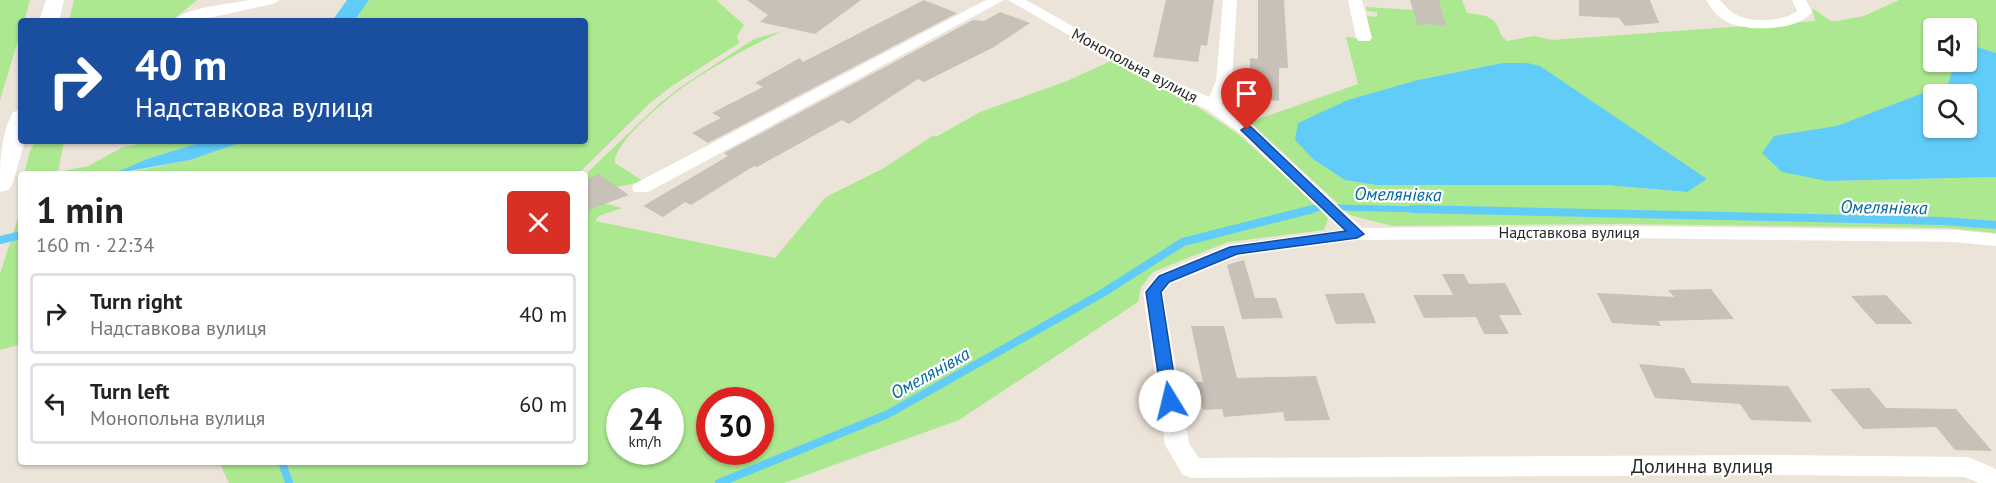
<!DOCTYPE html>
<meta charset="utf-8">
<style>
body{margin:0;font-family:"PT Sans",sans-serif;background:#f6f6f6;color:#222;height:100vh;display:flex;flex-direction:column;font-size:22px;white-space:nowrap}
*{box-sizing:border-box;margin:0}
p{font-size:20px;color:#767676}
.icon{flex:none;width:33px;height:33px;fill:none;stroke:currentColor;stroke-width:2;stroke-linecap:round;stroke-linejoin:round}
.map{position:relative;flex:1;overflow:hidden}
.panel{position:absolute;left:18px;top:171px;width:570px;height:294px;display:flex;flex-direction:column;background:#fff;border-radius:6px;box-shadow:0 2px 4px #0004}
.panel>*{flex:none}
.top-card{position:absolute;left:18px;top:18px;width:570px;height:126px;border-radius:6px;box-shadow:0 2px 4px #0004;background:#1a4fa0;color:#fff;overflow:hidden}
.tools{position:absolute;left:1923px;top:18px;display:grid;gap:12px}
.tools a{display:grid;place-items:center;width:54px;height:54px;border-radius:6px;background:#fff;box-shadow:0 2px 4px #0004;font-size:30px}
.speed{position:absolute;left:606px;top:387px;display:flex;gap:12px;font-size:30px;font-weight:700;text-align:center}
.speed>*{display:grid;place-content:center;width:78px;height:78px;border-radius:50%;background:#fff;box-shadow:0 2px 4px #0004;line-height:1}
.speed small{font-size:15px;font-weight:400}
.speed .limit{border:9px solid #d22;background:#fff;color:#111}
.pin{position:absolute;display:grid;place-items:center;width:51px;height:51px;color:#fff;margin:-62px -26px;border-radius:50% 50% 50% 0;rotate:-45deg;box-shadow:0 0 6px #0007}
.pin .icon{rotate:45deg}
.me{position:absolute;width:66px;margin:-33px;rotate:351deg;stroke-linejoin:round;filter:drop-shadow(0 0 4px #0008)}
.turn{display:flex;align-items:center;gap:21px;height:126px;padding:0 18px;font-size:27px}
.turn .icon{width:78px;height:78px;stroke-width:2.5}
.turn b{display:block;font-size:42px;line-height:51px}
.round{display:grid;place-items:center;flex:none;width:63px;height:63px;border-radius:6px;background:#f6f6f6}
.headline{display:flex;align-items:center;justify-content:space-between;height:102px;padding:0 18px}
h1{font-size:36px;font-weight:700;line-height:45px}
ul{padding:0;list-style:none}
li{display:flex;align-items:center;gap:18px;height:81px;margin:0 12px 9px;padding:0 6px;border:3px solid #e0e0e0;border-radius:6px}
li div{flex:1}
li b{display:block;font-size:22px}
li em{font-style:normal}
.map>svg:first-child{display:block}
</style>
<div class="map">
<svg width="1996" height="483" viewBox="0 0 1996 483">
<rect width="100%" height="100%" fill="#ece4d8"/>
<path fill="#abe88f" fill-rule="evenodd" d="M0,0H30L24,21H21V30L0,100Z
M74,0H197L174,19L176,21H69Z
M369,0H716L744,25L737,36L739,43L672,86L650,103L578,174H120L190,160L245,141H585V21H354Z
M1414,0H1462L1467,13C1480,15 1492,14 1498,27C1501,34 1501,36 1507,41L1534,36L1552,40L1815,21L1812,8L1831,21H1837L1864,16L1899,0H1996V154L1827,181L1996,177V233L1948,228L1615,224L1392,226L1350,215L1250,122L1358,84L1346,37L1371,39L1367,16L1377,17V12L1367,11L1366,7L1415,10ZM1934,28H1966V62H1934ZM1502,63L1687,192L1605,185H1376L1345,180L1418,80ZM1934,94H1966V128H1934Z
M783,31C754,44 707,70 682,88C665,101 613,143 615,163L643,181C627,185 599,194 586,179L589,171L659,104L682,86L754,39Z
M1113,60L1201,109L1238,134L1329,216L1324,230L1228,242L1153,272L1141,287L1138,302L959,420L784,483H229L219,462H585V189L600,202L622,208L599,216L595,221L775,258L826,197L884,168L934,135L936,137L980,112L1067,81ZM620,400H670V452H620ZM710,400H760V452H710Z
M44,141H64L58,172L88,166L123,147L156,141H205L147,159L116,174H24L30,151L35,143Z
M21,188V344L0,350V274L18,218Z"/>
<path fill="#61ccf8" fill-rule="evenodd" d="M347,0H369L354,21H332Z
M1974,46L1996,53V177L1827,181L1782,172L1762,153L1774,136L1837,126L1918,95L1947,88L1952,71L1948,62H1966L1967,47ZM1934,94H1966V128H1934Z
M1502,63H1527L1540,66L1707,179L1687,192L1605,185H1376L1345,180L1313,159L1295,140L1298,123L1348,100L1418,80Z
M205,141H245L190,160L113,174L147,159Z"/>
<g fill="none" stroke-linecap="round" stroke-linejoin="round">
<path stroke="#61ccf8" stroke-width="6" d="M1307,211L1321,207L1478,211"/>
<path stroke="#61ccf8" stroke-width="8" d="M1412,209L1943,221L1996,225
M0,240L21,235
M282,462L289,483
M719,483L888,414L1101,294L1183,242L1313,209"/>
</g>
<path fill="#c7c1b8" d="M747,0H861L815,34L760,22L768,15Z
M924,0L957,13L708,143L692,133L721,118L712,113L763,87L755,83L800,58L803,62Z
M1166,0H1214L1207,46L1201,45L1198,62L1153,57Z
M1258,0H1284L1288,68H1279V101L1250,98V58L1258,59Z
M1410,0H1439L1446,26L1426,24L1418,26Z
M1579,0H1650L1659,23L1625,26L1619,18L1579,16Z
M1000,12L1030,23L994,47L924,82L918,79L849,124L842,120L757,167L754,166L691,205L685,202L663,217L643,206L728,156L724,153L973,20L984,21Z
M598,174L629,195L585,211V181Z
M1244,260L1255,298H1276L1283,318L1242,319L1227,265Z
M1442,274H1464L1469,284L1505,283L1522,315H1499L1509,334H1484L1476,317L1424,318L1413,295H1453Z
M1711,289L1734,319L1658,321L1661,326L1612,323L1597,293L1674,297L1668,290Z
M1364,293L1376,323L1336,324L1325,294Z
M1886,295L1913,324H1876L1851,296Z
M1191,326H1224L1237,378L1316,376L1330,420L1285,421L1283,412L1224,417L1222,409L1203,410L1195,382H1203Z
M1639,364L1684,368L1692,383L1788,386L1812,422L1751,420L1740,404L1655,398Z
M1869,388L1886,408L1956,409L1992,451L1955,450L1936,427L1863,429L1830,389Z"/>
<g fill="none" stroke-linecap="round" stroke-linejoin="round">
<path fill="#fff" fill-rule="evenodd" d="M250,0H280L273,4L194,21H173C185,7 231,4 250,0Z
M986,0H1004L648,192H634L632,188L634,184Z
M1008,0H1026L1162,76L1209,97L1216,81L1223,0H1237L1232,81L1229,92L1221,104L1253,126L1362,228L1620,226L1955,230L1996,234V246L1955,242L1620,238L1357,240L1239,256L1171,284L1163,293L1189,443L1199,458L1768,455L1968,457L1996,469V483H1979L1965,477L1768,475L1192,478L1183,475L1165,445L1143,292L1157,274L1228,245L1341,230L1241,134L1206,109L1150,82Z
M1348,0H1362L1372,38L1369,41H1359L1356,38Z
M1706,0H1720C1725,5 1729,11 1735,14C1750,23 1783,22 1797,11L1792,0H1806L1812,12C1797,32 1745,32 1725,21C1716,16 1711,7 1706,0Z"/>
<path fill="#fff" fill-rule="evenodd" d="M46,0H64L59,21H39Z
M21,110V141H25L12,185L8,190L0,192C0,166 0,135 13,112Z"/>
</g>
<path fill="#1a73e8" stroke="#114b97" stroke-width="1.5" d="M1247,126L1251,127L1364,234L1357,238L1237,254L1169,282L1161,292L1178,401L1176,406H1165L1162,401L1146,292L1159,276L1230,247L1346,231L1243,132L1241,130Z"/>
<g text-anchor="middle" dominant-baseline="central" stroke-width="4.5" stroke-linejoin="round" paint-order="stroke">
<g font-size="16" fill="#282828" stroke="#fff">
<text transform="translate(1135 65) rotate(28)">Монопольна вулиця</text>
<text x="1569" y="232">Надставкова вулиця</text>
</g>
<g font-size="18" font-style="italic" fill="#0266a2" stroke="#fff">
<text transform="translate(1398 194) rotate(1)">Омелянівка</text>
<text transform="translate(1884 207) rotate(1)">Омелянівка</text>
<text transform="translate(930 373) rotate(-29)">Омелянівка</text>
</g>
<g font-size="20" fill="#282828" stroke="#fff">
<text x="1702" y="466">Долинна вулиця</text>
</g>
</g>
</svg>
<div class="tools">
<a><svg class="icon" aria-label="sound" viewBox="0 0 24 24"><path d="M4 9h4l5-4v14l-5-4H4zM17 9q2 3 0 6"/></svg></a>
<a><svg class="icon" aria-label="search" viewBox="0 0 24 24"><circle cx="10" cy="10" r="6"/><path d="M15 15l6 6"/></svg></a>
</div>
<div class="speed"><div>24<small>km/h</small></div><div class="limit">30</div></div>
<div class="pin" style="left:1247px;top:130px;background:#d93025"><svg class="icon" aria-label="arrive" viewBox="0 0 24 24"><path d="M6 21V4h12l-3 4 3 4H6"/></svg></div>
<svg class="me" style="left:1170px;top:401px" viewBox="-20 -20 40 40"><circle r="19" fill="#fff"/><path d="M0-13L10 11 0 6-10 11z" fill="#1a73e8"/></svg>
<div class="top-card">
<div class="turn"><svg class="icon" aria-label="right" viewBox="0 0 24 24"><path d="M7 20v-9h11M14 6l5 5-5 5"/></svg><div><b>40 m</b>Надставкова вулиця</div></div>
</div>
<section class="panel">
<div class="headline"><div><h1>1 min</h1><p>160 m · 22:34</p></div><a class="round" style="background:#d93025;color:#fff"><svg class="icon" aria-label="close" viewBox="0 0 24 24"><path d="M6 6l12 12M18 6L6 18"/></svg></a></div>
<ul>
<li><svg class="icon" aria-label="right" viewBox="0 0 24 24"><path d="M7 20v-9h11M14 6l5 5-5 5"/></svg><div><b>Turn right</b><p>Надставкова вулиця</p></div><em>40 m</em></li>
<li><svg class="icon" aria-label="left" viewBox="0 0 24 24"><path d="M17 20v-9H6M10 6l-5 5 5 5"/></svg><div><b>Turn left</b><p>Монопольна вулиця</p></div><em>60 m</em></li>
</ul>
</section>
</div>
